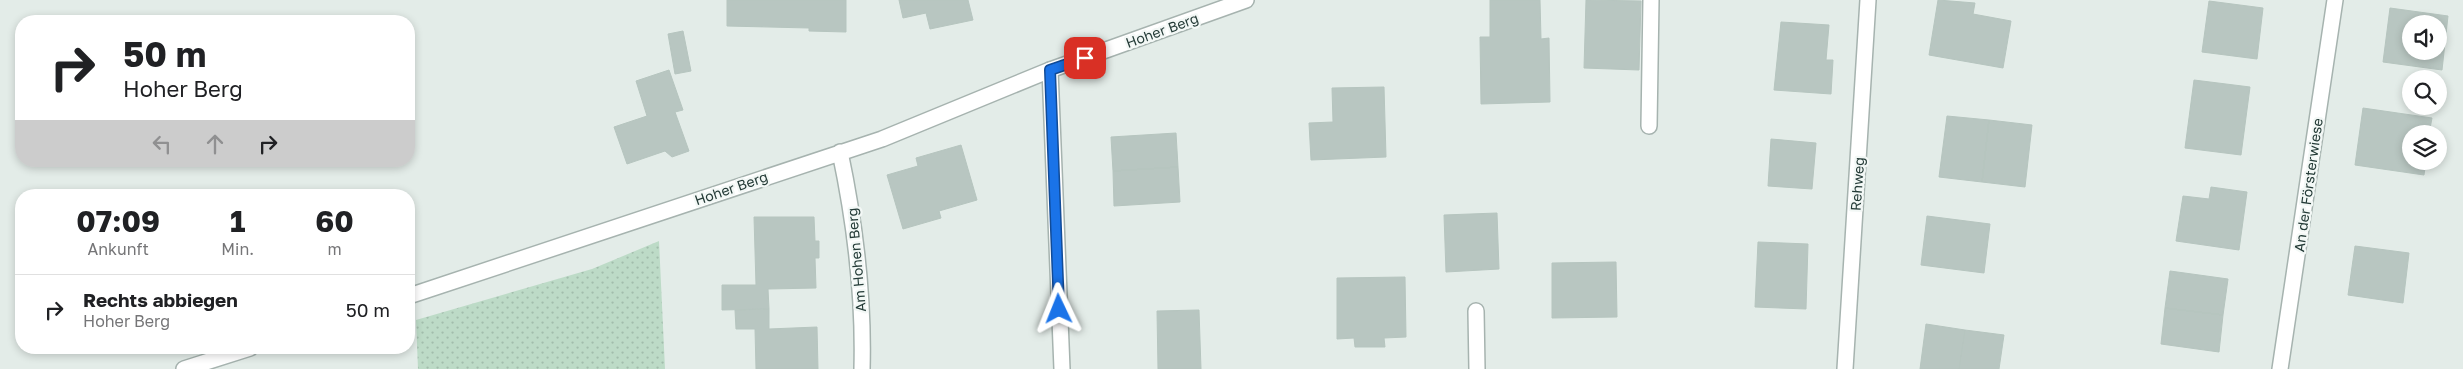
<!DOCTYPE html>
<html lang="de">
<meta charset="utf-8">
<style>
body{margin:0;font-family:"Golos Text",sans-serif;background:#f2f2f2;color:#202124;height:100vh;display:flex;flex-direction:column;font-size:19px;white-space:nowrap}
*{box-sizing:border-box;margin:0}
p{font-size:16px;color:#757577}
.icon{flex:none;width:28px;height:28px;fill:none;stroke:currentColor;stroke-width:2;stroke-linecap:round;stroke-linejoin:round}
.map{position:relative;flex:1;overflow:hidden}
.details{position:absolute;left:15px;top:189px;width:400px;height:165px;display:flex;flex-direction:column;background:#fff;border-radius:20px;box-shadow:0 2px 8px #0003}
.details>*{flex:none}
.banner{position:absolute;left:15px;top:15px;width:400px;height:152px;border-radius:20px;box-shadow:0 2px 8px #0003;background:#fff;color:#202124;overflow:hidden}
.fabs{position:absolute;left:2402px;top:15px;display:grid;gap:10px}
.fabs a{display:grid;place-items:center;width:45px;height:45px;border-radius:50%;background:#fff;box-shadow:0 2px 8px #0003;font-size:25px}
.pin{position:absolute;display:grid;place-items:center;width:42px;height:42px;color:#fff;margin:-21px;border-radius:10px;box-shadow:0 2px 8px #0006}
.me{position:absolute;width:55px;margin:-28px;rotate:358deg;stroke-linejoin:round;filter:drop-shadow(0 0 4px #0008)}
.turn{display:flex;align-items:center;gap:18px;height:105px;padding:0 25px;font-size:22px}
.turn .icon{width:65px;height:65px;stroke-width:2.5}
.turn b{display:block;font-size:35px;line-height:42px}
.lanes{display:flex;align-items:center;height:48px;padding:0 25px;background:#0003;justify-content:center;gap:25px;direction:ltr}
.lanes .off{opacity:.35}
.eta{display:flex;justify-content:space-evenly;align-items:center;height:85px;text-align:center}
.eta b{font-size:30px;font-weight:700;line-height:35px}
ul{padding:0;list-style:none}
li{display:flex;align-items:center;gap:15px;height:70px;padding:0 25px;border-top:1px solid #e0e0e0}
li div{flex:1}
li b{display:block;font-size:19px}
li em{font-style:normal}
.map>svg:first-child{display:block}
</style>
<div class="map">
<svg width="2463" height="369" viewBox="0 0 2463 369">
<defs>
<pattern id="grass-dots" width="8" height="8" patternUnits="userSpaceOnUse" patternTransform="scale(1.25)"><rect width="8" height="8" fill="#bddbc7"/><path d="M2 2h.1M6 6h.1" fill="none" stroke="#a2bdac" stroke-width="1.8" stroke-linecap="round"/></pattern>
</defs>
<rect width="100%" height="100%" fill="#e3ece8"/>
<path fill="url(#grass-dots)" d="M659,241L665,369H418L416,320L592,269Z"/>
<path fill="#b8c6c1" stroke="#b6c5bf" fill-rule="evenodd" d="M727,0H846V32L809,31V28L727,26Z
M899,0H968L973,20L930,29L926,13L903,18Z
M1490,0H1540L1541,39L1549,38L1550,102L1481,104L1480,37H1490Z
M1586,0L1641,1L1639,70L1584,68Z
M1938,0L1975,3L1973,14L2011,21L2003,68L1929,55Z
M2209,1L2263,8L2257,59L2202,52Z
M2390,8L2448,16L2442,70L2383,62ZM2411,24H2439V51H2411Z
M1781,22L1829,25L1826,60H1833L1831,94L1774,90Z
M683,31L691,71L675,74L668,34Z
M669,70L683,110L675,112L689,151L672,157L665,151L627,164L614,127L647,116L636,81Z
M2194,80L2250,87L2241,155L2185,148Z
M1384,87L1386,157L1311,160L1309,123L1333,122L1332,88Z
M2363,108L2432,118L2429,134H2411V161H2426L2424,175L2355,165Z
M1947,116L1989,120L1982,182L1939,177Z
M1989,120L2032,125L2025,187L1982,182Z
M1176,133L1178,167L1113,171L1111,137Z
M1771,139L1816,143L1812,189L1768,186Z
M961,145L977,200L939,211L941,218L903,229L887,175L918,166L916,158Z
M1178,167L1180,202L1114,206L1113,171Z
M2211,187L2247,192L2239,250L2176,241L2183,196L2209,199Z
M1497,213L1499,269L1446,272L1444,215Z
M1927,216L1990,224L1984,273L1921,265Z
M754,217H814L815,241H819V258H815L816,288L768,289L769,309L722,310V285H756Z
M1758,242L1808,244L1806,309L1755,307Z
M2355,246L2409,253L2403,303L2348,295Z
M1616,262L1617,317L1552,318V263Z
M2170,271L2228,279L2223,315L2165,308Z
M1405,277L1406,337L1384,338L1385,347H1355L1354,338L1337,339V278Z
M2165,308L2223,315L2219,352L2161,344Z
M769,309V329L817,327L818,369H756L755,329H736L735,310Z
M1199,310L1201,369H1158L1157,311Z
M1926,324L1965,330L1959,369H1920Z
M1965,330L2004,335L1999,369H1959Z"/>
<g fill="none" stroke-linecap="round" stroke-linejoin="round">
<g stroke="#a6b3af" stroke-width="18">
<path id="lane" d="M1050,70L1062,369
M1649,126L1651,0"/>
</g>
<g stroke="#a6b3af" stroke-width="18">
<path id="street" d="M840,152C855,223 864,295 862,369
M409,296L882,139L1050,70L1246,0
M1476,311L1477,369
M184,369L250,348
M1845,369L1868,0
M2280,369L2335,0"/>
</g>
<use href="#lane" stroke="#fff" stroke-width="15"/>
<use href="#street" stroke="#fff" stroke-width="15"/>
</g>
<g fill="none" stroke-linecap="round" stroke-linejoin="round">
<g stroke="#114b97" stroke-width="12">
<path id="route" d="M1059,309L1050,70L1085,58"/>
</g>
<use href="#route" stroke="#1a73e8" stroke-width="9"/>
</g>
<g text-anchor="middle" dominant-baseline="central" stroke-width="4.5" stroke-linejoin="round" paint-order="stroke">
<g font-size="14" fill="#243b37" stroke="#f3f8f6">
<text transform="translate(1162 30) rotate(-20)">Hoher Berg</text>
<text transform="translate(1857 184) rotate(-86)">Rehweg</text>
<text transform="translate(2308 185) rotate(-82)">An der Försterwiese</text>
<text transform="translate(731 188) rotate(-19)">Hoher Berg</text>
<text transform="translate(856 260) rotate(-95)">Am Hohen Berg</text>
</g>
</g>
</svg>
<div class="fabs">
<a><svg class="icon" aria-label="sound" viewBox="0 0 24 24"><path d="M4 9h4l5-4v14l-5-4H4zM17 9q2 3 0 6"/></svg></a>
<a><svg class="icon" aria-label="search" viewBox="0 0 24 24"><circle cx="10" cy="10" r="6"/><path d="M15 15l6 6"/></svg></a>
<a><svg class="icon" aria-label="layers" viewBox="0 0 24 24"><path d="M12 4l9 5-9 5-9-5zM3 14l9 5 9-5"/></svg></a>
</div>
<div class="pin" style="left:1085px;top:58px;background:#d93025"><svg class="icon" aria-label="arrive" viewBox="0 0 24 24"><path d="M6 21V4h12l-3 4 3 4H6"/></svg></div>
<svg class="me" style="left:1059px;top:309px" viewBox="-20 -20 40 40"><path d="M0-17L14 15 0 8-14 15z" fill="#1a73e8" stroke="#fff" stroke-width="4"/></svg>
<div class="banner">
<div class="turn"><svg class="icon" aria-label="right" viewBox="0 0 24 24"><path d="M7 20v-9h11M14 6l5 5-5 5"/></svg><div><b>50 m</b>Hoher Berg</div></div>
<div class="lanes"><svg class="icon off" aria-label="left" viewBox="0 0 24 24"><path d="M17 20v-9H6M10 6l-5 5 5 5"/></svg><svg class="icon off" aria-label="ahead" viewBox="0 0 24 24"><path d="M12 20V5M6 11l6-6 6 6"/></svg><svg class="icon" aria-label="right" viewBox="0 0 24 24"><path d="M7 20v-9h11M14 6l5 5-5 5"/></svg></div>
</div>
<section class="details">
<div class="eta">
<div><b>07:09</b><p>Ankunft</p></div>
<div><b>1</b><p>Min.</p></div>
<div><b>60</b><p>m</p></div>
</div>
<ul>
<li><svg class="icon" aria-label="right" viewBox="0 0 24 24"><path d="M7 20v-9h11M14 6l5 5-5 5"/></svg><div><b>Rechts abbiegen</b><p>Hoher Berg</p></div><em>50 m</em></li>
</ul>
</section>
</div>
